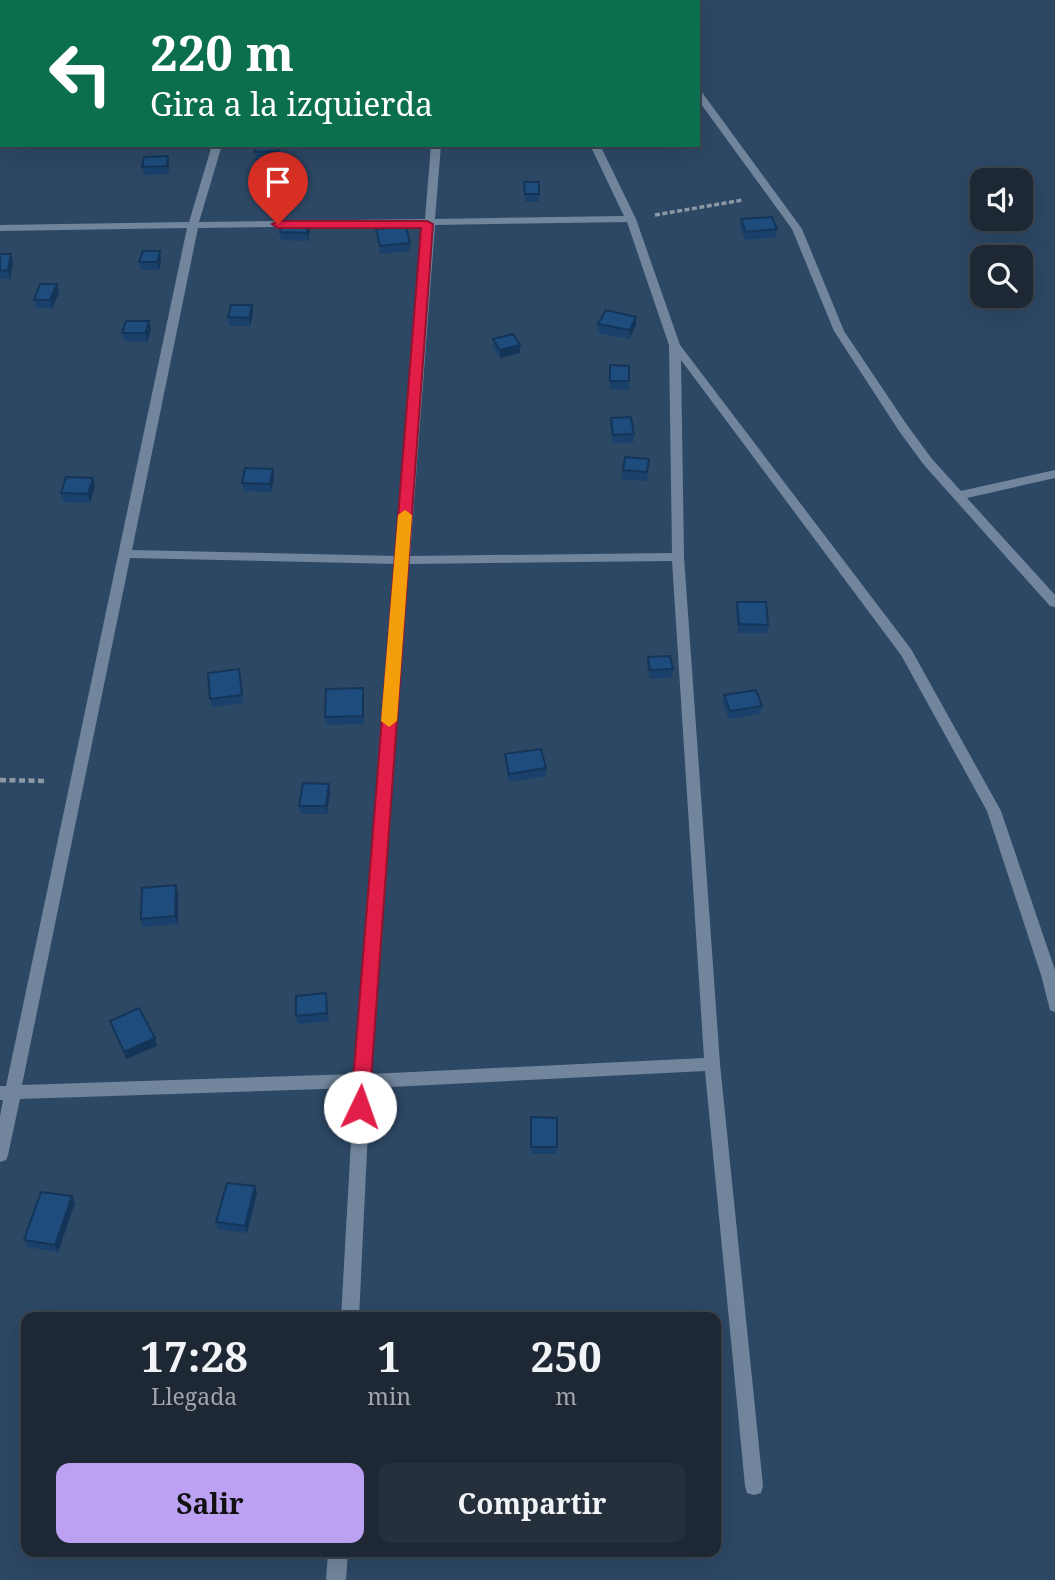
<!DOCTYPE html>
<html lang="es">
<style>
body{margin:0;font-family:"Noto Serif",serif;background:#26303c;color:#f1f3f6;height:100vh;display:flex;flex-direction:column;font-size:26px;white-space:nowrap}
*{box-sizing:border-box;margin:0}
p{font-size:23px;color:#a1a6ac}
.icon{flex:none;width:38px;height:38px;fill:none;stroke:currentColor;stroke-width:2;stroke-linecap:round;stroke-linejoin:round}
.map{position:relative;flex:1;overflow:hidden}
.details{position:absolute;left:21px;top:1312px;width:700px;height:245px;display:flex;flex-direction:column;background:#1e2834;border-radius:14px;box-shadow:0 7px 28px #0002,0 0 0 2px #3c444f}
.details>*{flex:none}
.guide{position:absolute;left:0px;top:0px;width:700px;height:147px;box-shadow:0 7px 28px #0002,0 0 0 2px #3c444f;background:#0b6e4f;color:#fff;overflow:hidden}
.controls{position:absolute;left:970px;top:168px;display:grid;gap:14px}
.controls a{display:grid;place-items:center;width:63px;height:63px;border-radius:14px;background:#1e2834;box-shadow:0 7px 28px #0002,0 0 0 2px #3c444f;font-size:35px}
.pin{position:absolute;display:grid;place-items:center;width:60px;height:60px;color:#fff;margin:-72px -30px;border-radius:50% 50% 50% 0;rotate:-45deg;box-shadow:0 0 7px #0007}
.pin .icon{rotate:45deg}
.me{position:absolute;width:77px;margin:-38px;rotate:3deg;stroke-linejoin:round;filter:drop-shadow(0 0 5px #0008)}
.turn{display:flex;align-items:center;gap:24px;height:147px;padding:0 35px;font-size:32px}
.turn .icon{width:91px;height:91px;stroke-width:2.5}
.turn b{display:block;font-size:49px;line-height:60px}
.eta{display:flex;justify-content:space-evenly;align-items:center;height:119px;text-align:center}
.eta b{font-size:42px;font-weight:700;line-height:49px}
.action{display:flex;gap:14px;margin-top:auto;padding:14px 35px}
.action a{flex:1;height:80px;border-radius:14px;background:#bca0f2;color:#111;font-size:28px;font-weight:700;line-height:80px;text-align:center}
.action a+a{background:#26303c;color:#f1f3f6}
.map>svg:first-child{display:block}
</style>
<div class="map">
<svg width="1055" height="1580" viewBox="0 0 1055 1580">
<rect width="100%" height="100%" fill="#283646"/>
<path fill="#2d4865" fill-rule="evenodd" d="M0,0H1055V1580H0ZM2,2H698V145H2ZM982,180H1020V219H982ZM982,257H1020V296H982ZM26,1318H716V1552H26Z"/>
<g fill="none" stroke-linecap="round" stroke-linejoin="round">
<path stroke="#8d98a5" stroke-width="3.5" stroke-dasharray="5 2.5" stroke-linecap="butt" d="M655,215L743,200"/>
<path stroke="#8d98a5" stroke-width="4.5" stroke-dasharray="6 3.5" stroke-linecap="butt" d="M0,780L47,781"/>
<path fill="#71869d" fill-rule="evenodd" d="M448,0H456V2H448Z
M590,0H600L601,2H591Z
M698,90L701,91L802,229L844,331L907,425L932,459L961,491L1055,470V478L967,498L1055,595V607L1050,606L924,465L899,431L834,331L792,229L698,100Z
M212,145H222L199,222L425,219L431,145H441L435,219L624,216L590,145H600L636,219L680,345L911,649L1001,811L1055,970V1012L1050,1010L1041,975L987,811L901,655L681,360L684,557L720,1064L763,1486L761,1493L754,1495L747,1493L745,1486L705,1071L370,1088L359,1318H341L354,1088L20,1099L8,1155L6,1160L0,1162V1116L3,1100H0V1086H6L187,228L0,231V225L189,222ZM627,222L669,345L672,553L410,556L435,225ZM425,225L397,556L132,550L198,228ZM130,558L397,564L355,1074L22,1085ZM672,561L704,1058L371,1074L409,564Z
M328,1552H348L346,1580H326Z"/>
</g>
<path fill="#19416c" d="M107,145H126V147H107Z
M279,145V156L294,157L295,165L291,176L275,175L274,167L277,159L256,160L255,152Z
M169,165L168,174L144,175L142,167Z
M524,182H539V202H525Z
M741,219L777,229L776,237L745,240L740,227Z
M309,222L310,231L308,241L281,240L280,232Z
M376,229L410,243V251L380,254Z
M160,251L161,260L159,270H141L139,262Z
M0,254L13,262L10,279H0Z
M59,293L52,308H36L34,300Z
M252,305L253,314L250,326H229L228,317Z
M149,321L151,330L147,342L124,341L122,333Z
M598,324L636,325L629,339L598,333Z
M493,339L520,345V353L500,358L493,347Z
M610,365L629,381V390L610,389Z
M611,418L634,434L633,443H613L610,426Z
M649,459L647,481L622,479L623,470Z
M274,477L271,492L244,491L242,483Z
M93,478L95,486L90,503L63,502L61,493Z
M737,602L768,625L767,633H738L736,610Z
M648,657L673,669L672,677L650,679L647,665Z
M241,677L243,703L212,707L210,699Z
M724,695L762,706L760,714L729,719L723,703Z
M364,696V724L327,725L325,717Z
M505,754L546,768V776L509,782L505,762Z
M330,792L327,814H301L299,806Z
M178,893V924L143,927L141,919Z
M327,1001L329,1021L298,1024L296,1016Z
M531,1117L557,1118V1154H531Z
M257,1193L247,1233L218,1229L216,1222Z
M75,1203L58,1252L27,1247L24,1240Z"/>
<path fill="#143558" d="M168,156L169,165L168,174L167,166Z
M294,157L295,165L291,176V168Z
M309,222L310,231L308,241L307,233Z
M160,251L161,260L159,270L157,262Z
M11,254L13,262L10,279L8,270Z
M57,284L59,293L52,308L50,300Z
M252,305L253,314L250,326L249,318Z
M636,317V325L629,339L630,330Z
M149,321L151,330L147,342L145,333Z
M520,345V353L500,358V350Z
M273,469L274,477L271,492L270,484Z
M93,478L95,486L90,503L88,494Z
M329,784L330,792L327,814L326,806Z
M176,885L178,893V924L175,916Z
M155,1038L157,1046L126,1059L124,1052Z
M255,1186L257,1193L247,1233L245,1226Z
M72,1196L75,1203L58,1252L55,1245Z"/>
<path fill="#1d4c7d" stroke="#143558" stroke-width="2" d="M256,145H279L278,151L255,152Z
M168,156L167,166L142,167L144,157Z
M278,156L294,157L291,168L274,167Z
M524,182H539V194H525Z
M772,217L777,229L746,232L741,219Z
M283,222H309L307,233L280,232Z
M406,226L410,243L380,246L376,229Z
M143,251H160L157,262H139Z
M0,254H11L8,270L0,271Z
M40,284H57L50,300H34Z
M231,305H252L249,318L228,317Z
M606,310L636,317L630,330L598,324Z
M126,321H149L145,333H122Z
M513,334L520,345L500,350L493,339Z
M610,365L629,366V381H610Z
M631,417L634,434L613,435L611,418Z
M625,457L649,459L647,472L623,470Z
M245,468L273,469L270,484L242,483Z
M66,477L93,478L88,494L61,493Z
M737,602H766L768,625L739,624Z
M670,656L673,669L650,670L648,657Z
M239,669L242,695L210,699L208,673Z
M363,688V716L325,717L326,689Z
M756,690L762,706L730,711L724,695Z
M541,749L546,768L509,774L505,754Z
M303,783L329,784L326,806H299Z
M176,885L175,916L141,919L142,888Z
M326,993L327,1013L296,1016V996Z
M139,1008L155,1038L124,1052L110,1021Z
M531,1117L557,1118V1147H531Z
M227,1183L255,1186L245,1226L216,1222Z
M41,1192L72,1196L55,1245L24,1240Z"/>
<path fill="#e11d48" stroke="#92132f" stroke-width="2" d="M427,221L433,224L369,1107L367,1113L360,1115L354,1113L351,1107L421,228H278L272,224L278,221Z"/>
<path fill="#f59e0b" d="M405,510L412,515L397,721L389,727L381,721L398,515Z"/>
</svg>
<div class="controls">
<a><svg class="icon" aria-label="sound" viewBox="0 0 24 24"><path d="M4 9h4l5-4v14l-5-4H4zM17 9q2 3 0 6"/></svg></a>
<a><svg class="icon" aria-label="search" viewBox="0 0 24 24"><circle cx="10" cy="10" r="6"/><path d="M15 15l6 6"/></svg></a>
</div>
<div class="pin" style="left:278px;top:224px;background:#d93025"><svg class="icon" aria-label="arrive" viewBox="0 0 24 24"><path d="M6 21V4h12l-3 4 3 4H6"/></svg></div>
<svg class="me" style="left:360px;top:1107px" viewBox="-20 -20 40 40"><circle r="19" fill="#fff"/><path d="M0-13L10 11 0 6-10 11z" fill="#e11d48"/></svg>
<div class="guide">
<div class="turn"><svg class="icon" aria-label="left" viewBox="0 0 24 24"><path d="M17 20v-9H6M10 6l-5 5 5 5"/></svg><div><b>220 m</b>Gira a la izquierda</div></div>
</div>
<section class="details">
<div class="eta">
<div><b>17:28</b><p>Llegada</p></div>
<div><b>1</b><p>min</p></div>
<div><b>250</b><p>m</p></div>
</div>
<div class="action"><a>Salir</a><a>Compartir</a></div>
</section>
</div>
